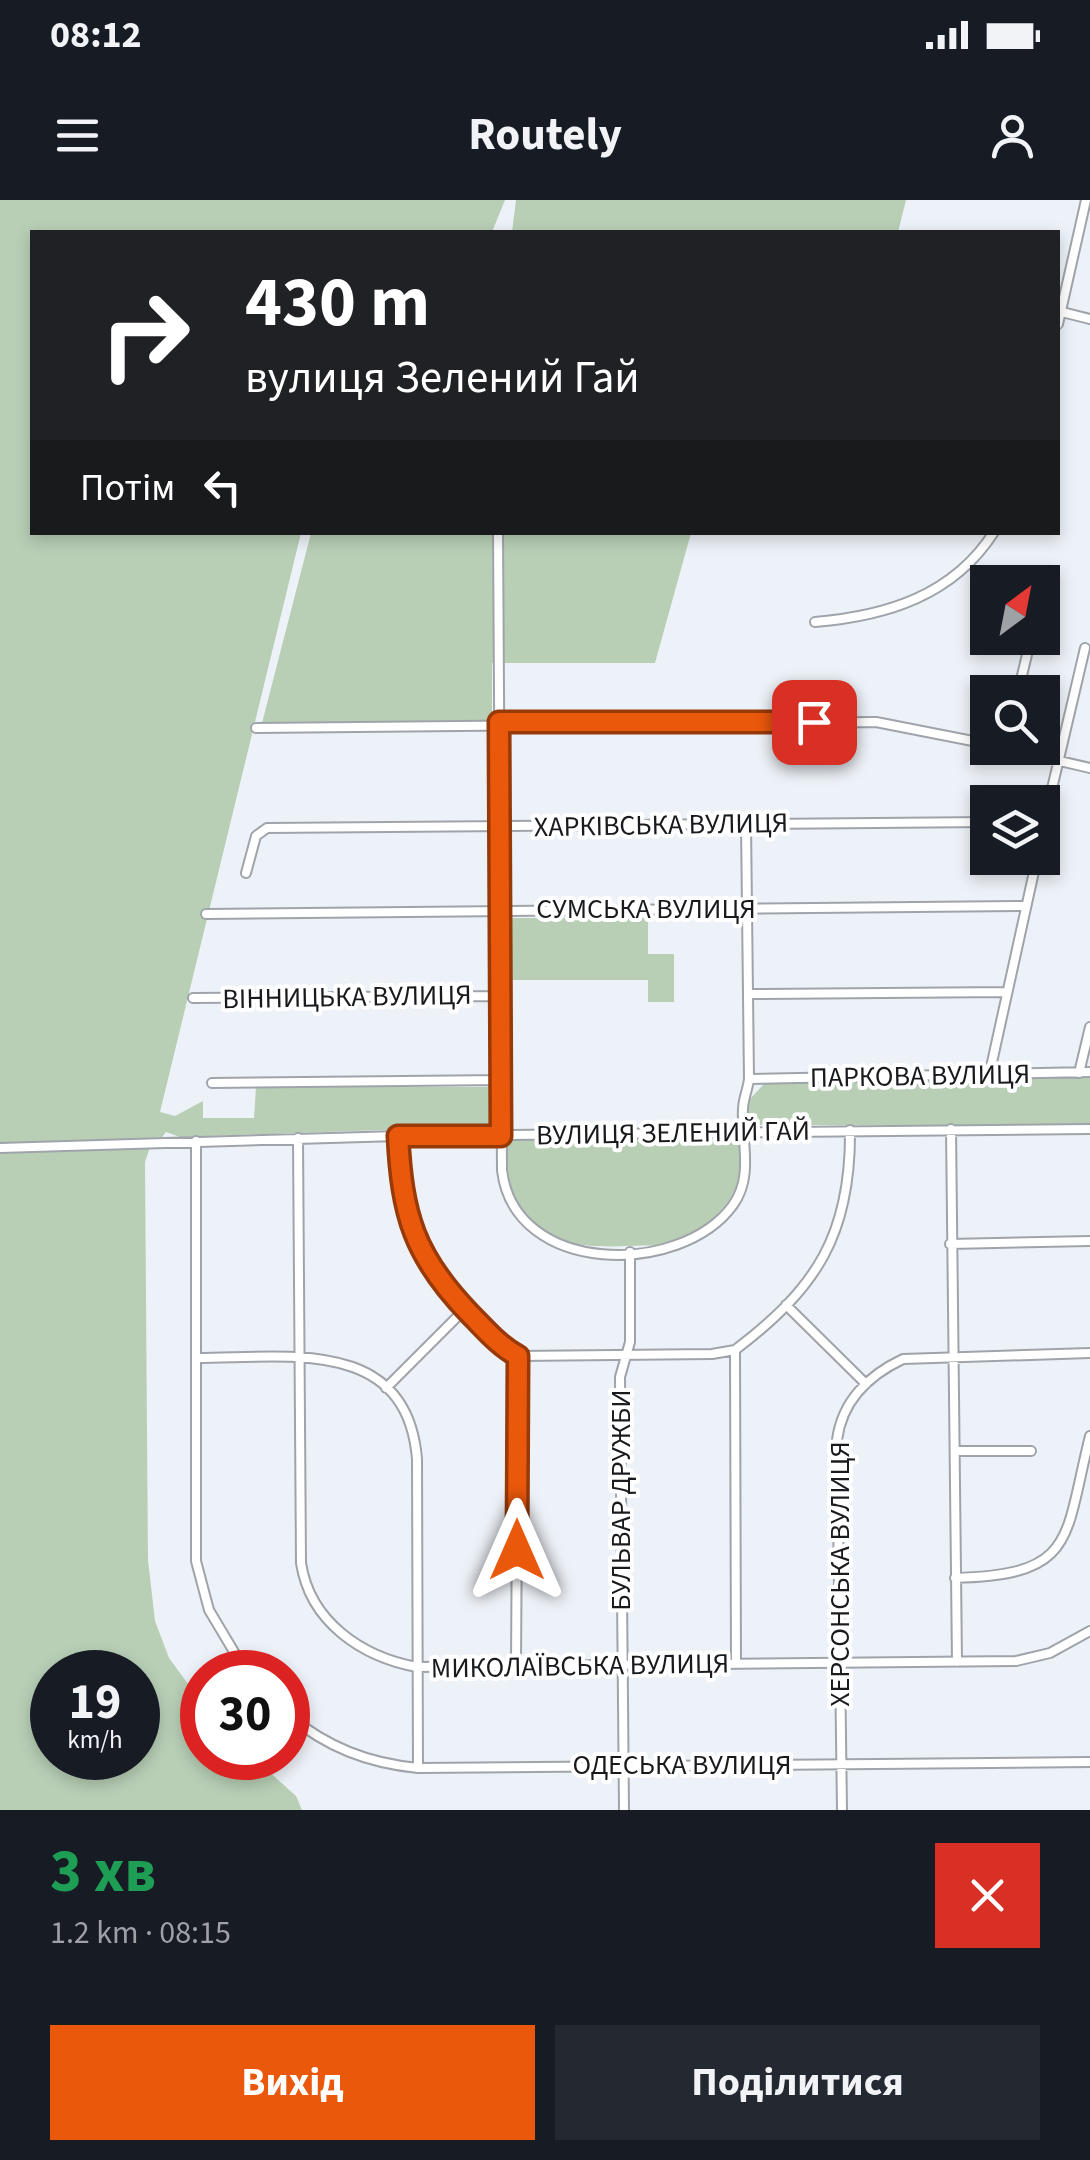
<!DOCTYPE html>
<html lang="uk">
<meta charset="utf-8">
<style>
body{margin:0;font-family:"Source Sans 3",sans-serif;background:#242831;color:#f1f3f6;height:100vh;display:flex;flex-direction:column;font-size:38px;white-space:nowrap}
*{box-sizing:border-box;margin:0}
p{font-size:32px;color:#9ea1a6}
.icon{flex:none;width:55px;height:55px;fill:none;stroke:currentColor;stroke-width:2;stroke-linecap:round;stroke-linejoin:round}
.map{position:relative;height:1610px;overflow:hidden}
.side{display:flex;flex-direction:column;background:#171b24;flex:1}
.side>*{flex:none}
.banner{position:absolute;left:30px;top:30px;width:1030px;height:305px;border-radius:0px;box-shadow:0 5px 15px #0003;background:#202124;color:#fff;overflow:hidden}
.needle{width:65px;rotate:32deg}
.buttons{position:absolute;left:970px;top:365px;display:grid;gap:20px}
.buttons a{display:grid;place-items:center;width:90px;height:90px;border-radius:0px;background:#171b24;box-shadow:0 5px 15px #0003;font-size:50px}
.speed{position:absolute;left:30px;top:1450px;display:flex;gap:20px;font-size:50px;font-weight:700;text-align:center}
.speed>*{display:grid;place-content:center;width:130px;height:130px;border-radius:50%;background:#171b24;box-shadow:0 5px 15px #0003;line-height:1}
.speed small{font-size:25px;font-weight:400}
.speed .limit{border:15px solid #d22;background:#fff;color:#111}
.pin{position:absolute;display:grid;place-items:center;width:85px;height:85px;color:#fff;margin:-42px;border-radius:20px;box-shadow:0 5px 15px #0006}
.me{position:absolute;width:110px;margin:-55px;rotate:0deg;stroke-linejoin:round;filter:drop-shadow(0 0 8px #0008)}
.turn{display:flex;align-items:center;gap:35px;height:210px;padding:0 50px;font-size:45px}
.turn .icon{width:130px;height:130px;stroke-width:2.5}
.turn b{display:block;font-size:70px;line-height:85px}
.then{display:flex;align-items:center;height:95px;padding:0 50px;background:#0003;gap:20px;font-size:38px}
.round{display:grid;place-items:center;flex:none;width:105px;height:105px;border-radius:0px;background:#242831}
.summary{display:flex;align-items:center;justify-content:space-between;height:170px;padding:0 50px}
h1{font-size:60px;font-weight:700;line-height:75px;color:#1e9e55}
.button{display:flex;gap:20px;margin-top:auto;padding:20px 50px}
.button a{flex:1;height:115px;border-radius:0px;background:#ea580c;color:#fff;font-size:40px;font-weight:700;line-height:115px;text-align:center}
.button a+a{background:#242831;color:#f1f3f6}
.status{display:flex;justify-content:space-between;align-items:center;height:70px;padding:0 50px;background:#171b24;direction:ltr}
.status svg{height:28px;fill:currentColor}
header{display:flex;justify-content:space-between;align-items:center;height:130px;padding:0 50px;background:#171b24;font-size:45px;font-weight:700}
.map>svg:first-child{display:block}
</style>
<div class="status"><b>08:12</b><svg viewBox="0 0 49 12"><path d="M0 12V9h3v3zM5 12V6h3v6zM10 12V3h3v9zM15 12V0h3v12zM26 1h20v11H26zM47 4h2v5h-2z"/></svg></div>
<header><svg class="icon" aria-label="menu" viewBox="0 0 24 24"><path d="M4 6h16M4 12h16M4 18h16"/></svg>Routely<svg class="icon" aria-label="person" viewBox="0 0 24 24"><circle cx="12" cy="8" r="4"/><path d="M4 21q1-7 8-7t8 7"/></svg></header>
<div class="map">
<svg width="1090" height="1610" viewBox="0 0 1090 1610">
<rect width="100%" height="100%" fill="#edf2f8"/>
<path fill="#b8cfb6" fill-rule="evenodd" d="M0,0H505L492,32H32V332L301,333L160,912L175,916L203,901V918H254L256,887H493L494,926L180,937L166,932L160,940L152,941L145,962L148,1360L155,1421L169,1458L202,1503V1558H254L296,1596L302,1610H0ZM52,1472H138V1558H52Z
M516,0H906L898,32H512Z
M311,333H691L655,463H492V520L262,523Z
M509,718H648V754H674V802H648V780H509Z
M1090,875V925H748L747,902L766,882Z
M746,933C745,990 732,1002 691,1039C671,1047 649,1045 628,1046C537,1050 512,1026 501,936Z"/>
<g fill="none" stroke-linecap="round" stroke-linejoin="round">
<g stroke="#9fa4aa" stroke-width="12">
<path id="street" d="M1058,111L1090,119
M1058,124L1086,0
M498,332L502,970C514,1076 681,1077 733,1005C754,976 741,941 743,909C743,899 748,889 749,879L746,624
M815,422C886,416 953,396 994,332
M1018,492L1031,438
M256,528L876,522L988,544
M1004,548L1090,568
M1042,631L1085,448
M246,673L256,636L267,628L988,622
M206,714L1026,706
M748,794L1006,792
M193,798L501,796
M1079,873L1090,827
M989,876L1037,658
M749,879L1090,872
M212,883L501,880
M951,929L957,1462
M398,936C401,1016 415,1058 472,1115C486,1130 500,1146 518,1156L516,1466
M298,938L301,1363C310,1422 362,1457 417,1467L1016,1461L1050,1453L1090,1431
M196,941V1361L209,1410L246,1472
M0,948L398,936L1090,929
M950,1044L1090,1041
M786,1105L866,1184
M518,1156L712,1154L735,1150
M197,1158C286,1158 407,1136 417,1259L418,1568
M386,1188L465,1109
M955,1251H1031
M955,1378C1077,1375 1064,1339 1090,1236
M736,1464L735,1150C817,1088 851,1034 850,930
M288,1515C327,1547 367,1563 418,1568L1090,1562
M624,1610L620,1177L630,1142V1052
M842,1610L837,1240C842,1201 869,1175 903,1159L1090,1153"/>
</g>
<use href="#street" stroke="#fff" stroke-width="8"/>
</g>
<g fill="none" stroke-linecap="round" stroke-linejoin="round">
<g stroke="#983908" stroke-width="25">
<path id="route" d="M517,1350L518,1156C499,1146 485,1129 470,1114C414,1056 402,1015 398,936H501L499,522H814"/>
</g>
<use href="#route" stroke="#ea580c" stroke-width="18"/>
</g>
<g text-anchor="middle" dominant-baseline="central" stroke-width="8" stroke-linejoin="round" paint-order="stroke">
<g font-size="28" fill="#191a1d" stroke="#fff">
<text transform="translate(661 625) rotate(-1)">ХАРКІВСЬКА ВУЛИЦЯ</text>
<text x="646" y="709">СУМСЬКА ВУЛИЦЯ</text>
<text transform="translate(347 797) rotate(-1)">ВІННИЦЬКА ВУЛИЦЯ</text>
<text transform="translate(920 876) rotate(-1)">ПАРКОВА ВУЛИЦЯ</text>
<text transform="translate(673 933) rotate(-1)">ВУЛИЦЯ ЗЕЛЕНИЙ ГАЙ</text>
<text transform="translate(621 1300) rotate(-90)">БУЛЬВАР ДРУЖБИ</text>
<text transform="translate(840 1374) rotate(-90)">ХЕРСОНСЬКА ВУЛИЦЯ</text>
<text transform="translate(580 1466) rotate(-1)">МИКОЛАЇВСЬКА ВУЛИЦЯ</text>
<text x="682" y="1565">ОДЕСЬКА ВУЛИЦЯ</text>
</g>
</g>
</svg>
<div class="buttons">
<a><svg class="needle" viewBox="-14 -14 28 28"><path d="M0-13l5 13h-10z" fill="#e53935"/><path d="M0 13l5-13h-10z" fill="#9ea1a6"/></svg></a>
<a><svg class="icon" aria-label="search" viewBox="0 0 24 24"><circle cx="10" cy="10" r="6"/><path d="M15 15l6 6"/></svg></a>
<a><svg class="icon" aria-label="layers" viewBox="0 0 24 24"><path d="M12 4l9 5-9 5-9-5zM3 14l9 5 9-5"/></svg></a>
</div>
<div class="speed"><div>19<small>km/h</small></div><div class="limit">30</div></div>
<div class="pin" style="left:814px;top:522px;background:#d93025"><svg class="icon" aria-label="arrive" viewBox="0 0 24 24"><path d="M6 21V4h12l-3 4 3 4H6"/></svg></div>
<svg class="me" style="left:517px;top:1350px" viewBox="-20 -20 40 40"><path d="M0-17L14 15 0 8-14 15z" fill="#ea580c" stroke="#fff" stroke-width="4"/></svg>
<div class="banner">
<div class="turn"><svg class="icon" aria-label="right" viewBox="0 0 24 24"><path d="M7 20v-9h11M14 6l5 5-5 5"/></svg><div><b>430 m</b>вулиця Зелений Гай</div></div>
<div class="then">Потім<svg class="icon" aria-label="left" viewBox="0 0 24 24"><path d="M17 20v-9H6M10 6l-5 5 5 5"/></svg></div>
</div>
</div>
<section class="side">
<div class="summary"><div><h1>3 хв</h1><p>1.2 km · 08:15</p></div><a class="round" style="background:#d93025;color:#fff"><svg class="icon" aria-label="close" viewBox="0 0 24 24"><path d="M6 6l12 12M18 6L6 18"/></svg></a></div>
<div class="button"><a>Вихід</a><a>Поділитися</a></div>
</section>
